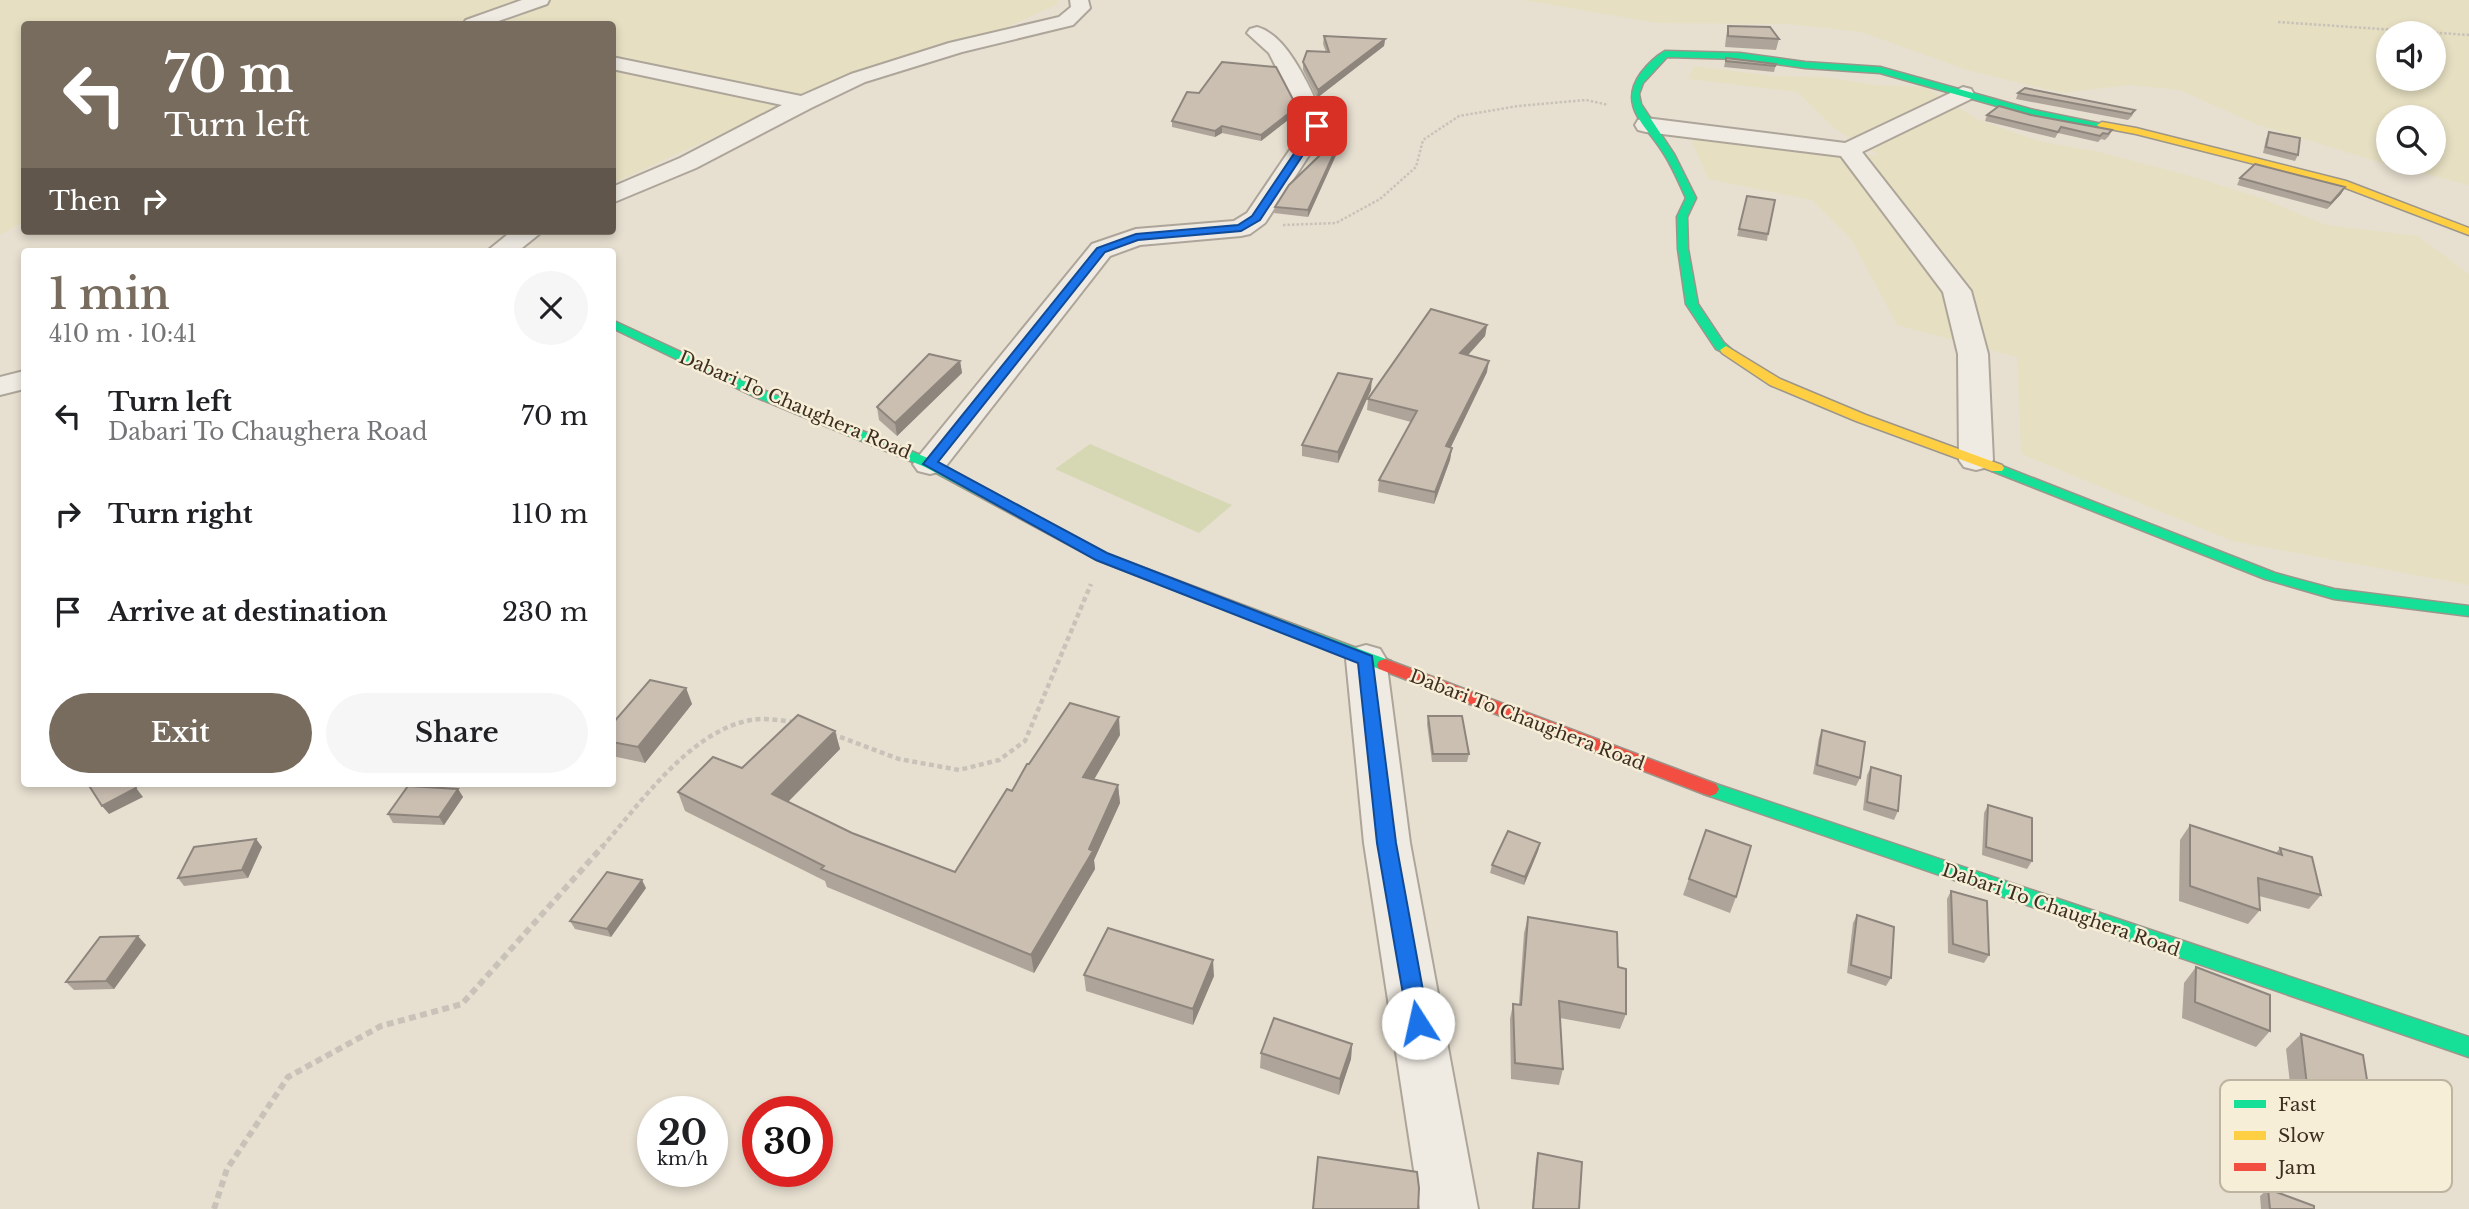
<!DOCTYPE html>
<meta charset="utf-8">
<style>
body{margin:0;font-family:"Libre Baskerville",serif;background:#f6f6f6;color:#202124;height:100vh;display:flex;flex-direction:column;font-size:26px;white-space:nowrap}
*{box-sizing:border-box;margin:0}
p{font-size:23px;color:#757577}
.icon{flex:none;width:38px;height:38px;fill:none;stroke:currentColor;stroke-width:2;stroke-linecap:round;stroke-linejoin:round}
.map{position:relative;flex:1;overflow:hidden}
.side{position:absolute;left:21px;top:248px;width:595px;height:539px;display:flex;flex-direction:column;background:#fff;border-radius:7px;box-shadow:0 4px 10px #0003}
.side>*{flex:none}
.banner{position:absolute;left:21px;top:21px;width:595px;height:214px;border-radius:7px;box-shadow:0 4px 10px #0003;background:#786c5e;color:#fff;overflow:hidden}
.controls{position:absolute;left:2376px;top:21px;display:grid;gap:14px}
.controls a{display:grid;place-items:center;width:70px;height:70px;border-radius:50%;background:#fff;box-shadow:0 4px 10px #0003;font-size:35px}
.speed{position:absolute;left:637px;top:1096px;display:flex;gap:14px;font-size:35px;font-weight:700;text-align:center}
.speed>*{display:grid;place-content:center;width:91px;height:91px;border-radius:50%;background:#fff;box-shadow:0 4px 10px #0003;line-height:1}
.speed small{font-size:18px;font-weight:400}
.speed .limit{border:10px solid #d22;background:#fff;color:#111}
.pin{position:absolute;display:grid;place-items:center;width:60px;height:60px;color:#fff;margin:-30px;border-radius:14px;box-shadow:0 4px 10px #0006}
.me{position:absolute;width:77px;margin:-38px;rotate:350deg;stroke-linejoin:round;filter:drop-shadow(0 0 5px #0008)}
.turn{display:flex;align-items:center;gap:24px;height:147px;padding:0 28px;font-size:32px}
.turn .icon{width:91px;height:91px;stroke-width:2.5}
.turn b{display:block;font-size:49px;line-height:60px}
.then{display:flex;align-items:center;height:66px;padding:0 28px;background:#0003;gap:14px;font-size:26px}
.round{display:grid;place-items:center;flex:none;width:74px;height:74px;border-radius:37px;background:#f6f6f6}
.head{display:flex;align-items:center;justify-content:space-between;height:119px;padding:0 28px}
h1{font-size:42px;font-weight:600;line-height:52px;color:#786c5e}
.primary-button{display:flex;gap:14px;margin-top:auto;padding:14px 28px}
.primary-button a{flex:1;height:80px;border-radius:42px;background:#786c5e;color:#fff;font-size:28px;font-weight:600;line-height:80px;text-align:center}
.primary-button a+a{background:#f6f6f6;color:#202124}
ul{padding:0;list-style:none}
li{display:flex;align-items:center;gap:21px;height:98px;padding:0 28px}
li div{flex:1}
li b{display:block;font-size:26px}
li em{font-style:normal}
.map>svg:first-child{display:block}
</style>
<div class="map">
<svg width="2469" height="1209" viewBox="0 0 2469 1209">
<rect width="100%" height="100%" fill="#e7e0d1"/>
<path fill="#e6dfc2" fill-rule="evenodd" d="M0,0H1057L1058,4L994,33L860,71L613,183L612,24H24V221L0,235Z
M1523,0H2469V185L2382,163L2255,124L2180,90L2129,85L2062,93L1967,70L1861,32L1787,24L1657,23ZM2389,33H2434V79H2389ZM2389,117H2434V163H2389Z
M1694,66L1772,76L1825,77L1876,85L1925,87L1979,120L2039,141L2095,151L2198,178L2261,198L2326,225L2418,236L2469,274V585L2232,541L2021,454L2017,357L1897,325L1851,239L1812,200L1708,179L1691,139L1880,156L1835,129L1797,92L1688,79Z"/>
<path fill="#d6d7b3" d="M1090,444L1232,505L1199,533L1055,469Z"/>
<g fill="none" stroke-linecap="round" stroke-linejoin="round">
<g stroke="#ada599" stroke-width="4">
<path id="street" d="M522,0H549L547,4L490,24H463L466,20Z
M1070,0H1088L1090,8L1073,25L962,52L865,82L811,108L696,168L612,203V187L680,158L782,105L612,69V57L801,96L851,74L949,43L1059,17L1071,7Z
M1257,27C1291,36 1313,97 1328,126L1265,223L1250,234L1241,236L1140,245L1110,256L942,471L930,474L918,471L913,464L918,457L1092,244L1136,229L1234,221L1247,213L1306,126L1269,53L1247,33L1250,29Z
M1963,87L1971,89L1974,94L1971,99L1862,152L1971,291L1988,354L1993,460L1988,467L1976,470L1964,467L1959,460L1958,354L1943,292L1841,156L1646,132L1638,130L1635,125L1638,120L1646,118L1845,143Z
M512,231H543L517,252H486Z
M24,371V389L0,395V377Z
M1366,645L1380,649L1386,659L1410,843L1478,1209H1420L1364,843L1346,659L1352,649Z"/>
</g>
<g stroke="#9c958a" stroke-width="3">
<path id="fast" d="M1665,51L1740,53L1805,62L1880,67L2030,109L2107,125L2102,128L2029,115L1880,73L1805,68L1740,59L1667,57L1643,83L1639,94L1641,104L1674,154L1696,198L1687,217L1688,249L1698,304L1724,343L1732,350L1726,354L1716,349L1686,304L1678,249L1677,217L1686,198C1679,183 1673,168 1664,154C1647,126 1617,106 1641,73C1647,65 1656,56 1665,51Z
M612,320L763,390L935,461L1107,554L1391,661L1393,665L1391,669H1379L1097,560L925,467L753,396L612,328Z
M1997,464L2275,573L2334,589L2469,606V616L2334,599L2265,579L1992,471L1990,468L1992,465Z
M1710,782L2469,1037V1057L1704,794L1701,789L1704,784Z"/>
</g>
<g stroke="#9c958a" stroke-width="3">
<path id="slow" d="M2102,122L2136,128L2346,181L2469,228V235L2338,185L2136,134L2099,127L2097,125Z
M1726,346L1780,379L1866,415L2002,465L2004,468L2002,471H1992L1856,421L1770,385L1722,353L1720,350Z"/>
</g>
<g stroke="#9c958a" stroke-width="3">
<path id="jam" d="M1385,659L1716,784L1719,789L1716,794L1710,796L1704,794L1379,669L1377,665L1379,661Z"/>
</g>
<path stroke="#c8c2b9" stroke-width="2.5" stroke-dasharray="2.5 2" stroke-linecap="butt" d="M2278,22L2469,35
M1283,225L1336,223L1380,199L1416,167L1423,140L1459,116L1518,106L1586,100L1608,105"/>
<path stroke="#c8c2b9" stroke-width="4.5" stroke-dasharray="5 3.5" stroke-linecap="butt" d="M832,734L899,759L959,770L999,760L1025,741L1091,584
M602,847C640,804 687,735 746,721C762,717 778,720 794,722"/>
<path stroke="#c8c2b9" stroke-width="6" stroke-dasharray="7 4.5" stroke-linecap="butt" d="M214,1209L227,1169L288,1077L381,1026L462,1004L603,846"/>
<use href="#street" fill="#efebe3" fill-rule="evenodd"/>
<use href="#fast" fill="#16e098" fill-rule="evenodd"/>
<use href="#slow" fill="#ffcf43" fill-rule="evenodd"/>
<use href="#jam" fill="#f24e42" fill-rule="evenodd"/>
</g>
<path fill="#afa499" d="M1728,26L1779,39L1776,50L1725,47L1726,37Z
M1324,36L1385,39L1384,46L1317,98L1303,70V62L1326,52L1323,44Z
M1726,58L1776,64L1774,72L1724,67Z
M2018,93L2135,110L2132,116L2128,120L2016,99Z
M1297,107V113L1261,141L1222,133L1215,137L1172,127V121Z
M1987,115H2031L2112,130L2109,136L2105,140L2101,139L2098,142L2058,133L2055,138L1985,121Z
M2269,132L2298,155L2295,161L2263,153L2266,139Z
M1342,136V142L1308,217L1274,213L1275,207Z
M2240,178L2345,187L2341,194L2327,209L2237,185Z
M1747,196L1768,234L1767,241L1737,236Z
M1487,325L1485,336L1468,355L1487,372L1451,447L1452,448L1450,460L1434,504L1378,492L1379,480L1411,422L1367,410L1368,399Z
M960,361L962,373L897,436L879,420L877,407Z
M1371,390L1338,463L1302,456V445Z
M686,688L692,704L645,763L612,756V724Z
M1428,716L1469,754L1467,762H1432L1427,724Z
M1822,730L1860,778L1856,786L1813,774L1819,738Z
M835,731L840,749L788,802L852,833L955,872L1012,791L1029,764L1120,735L1094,779L1118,785L1120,803L1094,860L1095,869L1034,973L827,887L825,881L685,811L678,792Z
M1871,767L1898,811L1894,820L1863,810L1867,775Z
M458,789L463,797L444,825L393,823L388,814Z
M1988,805L2032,861L2027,869L1982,855L1984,813Z
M2190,825L2276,853L2280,848L2321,895L2309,909L2259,896L2260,910L2248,924L2179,901L2180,840Z
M1706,830L1736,897L1730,913L1683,895Z
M256,839L262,847L248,878L184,886L178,878Z
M1540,843L1538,851L1524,885L1490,873L1492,865Z
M646,888L611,937L575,929L570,921Z
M1951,891L1989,955L1984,963L1948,953L1947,899Z
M1857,915L1891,978L1886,986L1847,973L1853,923Z
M1528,917L1618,967L1626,1014L1620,1029L1560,1018L1563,1069L1559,1085L1511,1079L1510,1019L1513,1004H1519L1524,933Z
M146,945L114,989L74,990L66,982Z
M2196,967L2270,1031L2256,1047L2182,1018L2184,983Z
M1084,975L1214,976L1193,1025L1086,991Z
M2301,1034L2373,1117L2357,1132L2293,1109L2286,1049Z
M1352,1044L1351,1059L1339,1095L1260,1068L1261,1053Z
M1538,1153L1579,1209H1532L1536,1160Z
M2268,1189L2314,1209H2261L2260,1196Z"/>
<path fill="#8e867d" d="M1385,39L1384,46L1317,98L1318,90Z
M1297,107V113L1261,141V135Z
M1222,126V133L1215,137V131Z
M1342,136V142L1308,217V210Z
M2345,187L2341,194L2327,209L2331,203Z
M1487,325L1485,336L1459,365L1460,353Z
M960,361L962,373L897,436L895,423Z
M1489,361L1487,372L1445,459L1446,446Z
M1372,379L1371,390L1338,463V452Z
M1452,448L1450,460L1434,504L1435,492Z
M686,688L692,704L645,763L638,747Z
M1119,717L1120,735L1085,795L1083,777Z
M835,731L840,749L778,812L772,794Z
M133,784L143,797L109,814L102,806Z
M1118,785L1120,803L1094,860L1095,869L1034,973L1031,955L1089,849Z
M458,789L463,797L444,825L439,817Z
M256,839L262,847L248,878L242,870Z
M1540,843L1538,851L1524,885L1525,877Z
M642,880L646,888L611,937L607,929Z
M138,936L146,945L114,989L106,981Z
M1213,960L1214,976L1193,1025V1009Z
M1352,1044L1351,1059L1339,1095L1340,1079Z"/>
<path fill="#cbbfb2" stroke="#8e867d" stroke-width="2" d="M1728,26L1770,27L1779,39L1728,36Z
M1324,36L1385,39L1318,90L1303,62L1307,51L1329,52Z
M1726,58L1776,64L1775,66L1726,61Z
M1222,62L1276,67L1297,107L1261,135L1222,126L1215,131L1172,121L1187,92L1199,93Z
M2025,88L2135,110L2131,114L2018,93Z
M1999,106L2031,115L2112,130L2108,134L2103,133L2100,136L2061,127L2058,132L1987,115Z
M2269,132L2300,138L2298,155L2266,147Z
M1341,135L1342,136L1308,210L1275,207L1289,185Z
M2255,164L2345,187L2331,203L2240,178Z
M1747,196L1775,200L1768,234L1739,229Z
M1431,309L1487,325L1460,353L1489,361L1446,446L1452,448L1435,492L1379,480L1417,411L1368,399Z
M929,354L960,361L895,423L877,407Z
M1338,373L1372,379L1338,452L1302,445Z
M650,680L686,688L638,747L612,742V724Z
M1070,703L1119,717L1083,777L1118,785L1089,849L1093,851L1031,955L821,869L824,866L678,792L713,757L742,768L798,715L835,731L772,794L852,833L955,872L1007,789L1012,791L1027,764H1029Z
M1428,716H1462L1469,754H1433Z
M1822,730L1865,742L1860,778L1817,765Z
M1871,767L1901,776L1898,811L1867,802Z
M88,784H133L136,788L102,806Z
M408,786L458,789L439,817L388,814Z
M1988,805L2032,818V861L1986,847Z
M2190,825L2282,855L2280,848L2312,857L2321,895L2258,878L2260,910L2190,886Z
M1706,830L1751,846L1736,897L1689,879Z
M1508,831L1540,843L1525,877L1492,865Z
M256,839L242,870L178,878L194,847Z
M607,872L642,880L607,929L570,921Z
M1951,891L1987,901L1989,955L1953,944Z
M1857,915L1894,927L1891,978L1851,965Z
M1528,917L1617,932L1618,967L1626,969V1014L1559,1001L1563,1069L1515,1063L1513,1004L1521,1005Z
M1108,928L1213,960L1193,1009L1084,975Z
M138,936L106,981L66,982L100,937Z
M2196,967L2270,995V1031L2195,1002Z
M1274,1018L1352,1044L1340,1079L1261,1053Z
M2301,1034L2363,1055L2373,1117L2308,1094Z
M1538,1153L1582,1162L1579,1209H1533Z
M1318,1157L1417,1172L1419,1188L1418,1209H1313Z
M2268,1189L2314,1206V1209H2270Z"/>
<path fill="#1a73e8" stroke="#114b97" stroke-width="2" d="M1314,124L1322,126L1260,220L1241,231L1138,240L1105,252L938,462L1107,553L1372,656L1396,843L1429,1023L1426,1030L1418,1032L1411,1030L1408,1023L1377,843L1358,663L1096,560L923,464L1097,248L1136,234L1238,225L1252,216Z"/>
<g text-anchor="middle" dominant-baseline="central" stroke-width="5" stroke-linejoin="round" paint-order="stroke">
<g font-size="18" fill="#3d2e20" stroke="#f7eed8">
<text transform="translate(795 405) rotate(23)">Dabari To Chaughera Road</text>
<text transform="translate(1527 720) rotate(21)">Dabari To Chaughera Road</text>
<text transform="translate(2061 910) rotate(19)">Dabari To Chaughera Road</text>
</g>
</g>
<rect x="2220" y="1080" width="232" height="112" rx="10" fill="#f7eed8" stroke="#bfb4a1" stroke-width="2"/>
<rect x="2234" y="1100" width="32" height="8" fill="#16e098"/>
<rect x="2234" y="1131" width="32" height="9" fill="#ffcf43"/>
<rect x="2234" y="1163" width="32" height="8" fill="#f24e42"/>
<g font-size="19" fill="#3d2e20">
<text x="2278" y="1111">Fast</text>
<text x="2278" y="1142">Slow</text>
<text x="2278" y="1174">Jam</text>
</g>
</svg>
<div class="controls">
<a><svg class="icon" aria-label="sound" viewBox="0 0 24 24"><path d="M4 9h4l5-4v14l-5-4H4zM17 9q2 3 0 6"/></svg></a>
<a><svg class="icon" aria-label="search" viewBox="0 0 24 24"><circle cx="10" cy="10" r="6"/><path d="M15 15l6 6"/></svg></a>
</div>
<div class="speed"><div>20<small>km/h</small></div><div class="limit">30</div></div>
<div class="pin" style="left:1317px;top:126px;background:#d93025"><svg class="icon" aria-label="arrive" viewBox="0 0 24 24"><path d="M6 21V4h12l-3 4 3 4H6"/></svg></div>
<svg class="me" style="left:1418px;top:1023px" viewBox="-20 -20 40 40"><circle r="19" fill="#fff"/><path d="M0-13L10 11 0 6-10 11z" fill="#1a73e8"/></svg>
<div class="banner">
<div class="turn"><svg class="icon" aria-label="left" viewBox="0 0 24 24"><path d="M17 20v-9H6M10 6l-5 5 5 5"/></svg><div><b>70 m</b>Turn left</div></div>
<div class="then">Then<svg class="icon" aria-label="right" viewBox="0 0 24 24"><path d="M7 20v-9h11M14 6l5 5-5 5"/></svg></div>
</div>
<section class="side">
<div class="head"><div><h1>1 min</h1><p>410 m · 10:41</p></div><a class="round"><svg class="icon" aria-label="close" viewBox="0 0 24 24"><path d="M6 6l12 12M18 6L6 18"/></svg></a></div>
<ul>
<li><svg class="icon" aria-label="left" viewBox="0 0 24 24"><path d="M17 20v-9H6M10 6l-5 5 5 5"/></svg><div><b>Turn left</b><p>Dabari To Chaughera Road</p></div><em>70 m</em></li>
<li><svg class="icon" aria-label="right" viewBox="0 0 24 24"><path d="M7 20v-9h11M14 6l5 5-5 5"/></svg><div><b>Turn right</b></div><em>110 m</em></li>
<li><svg class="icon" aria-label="arrive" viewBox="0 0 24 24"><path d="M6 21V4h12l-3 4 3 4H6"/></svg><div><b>Arrive at destination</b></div><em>230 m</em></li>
</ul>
<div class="primary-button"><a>Exit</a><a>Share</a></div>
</section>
</div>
